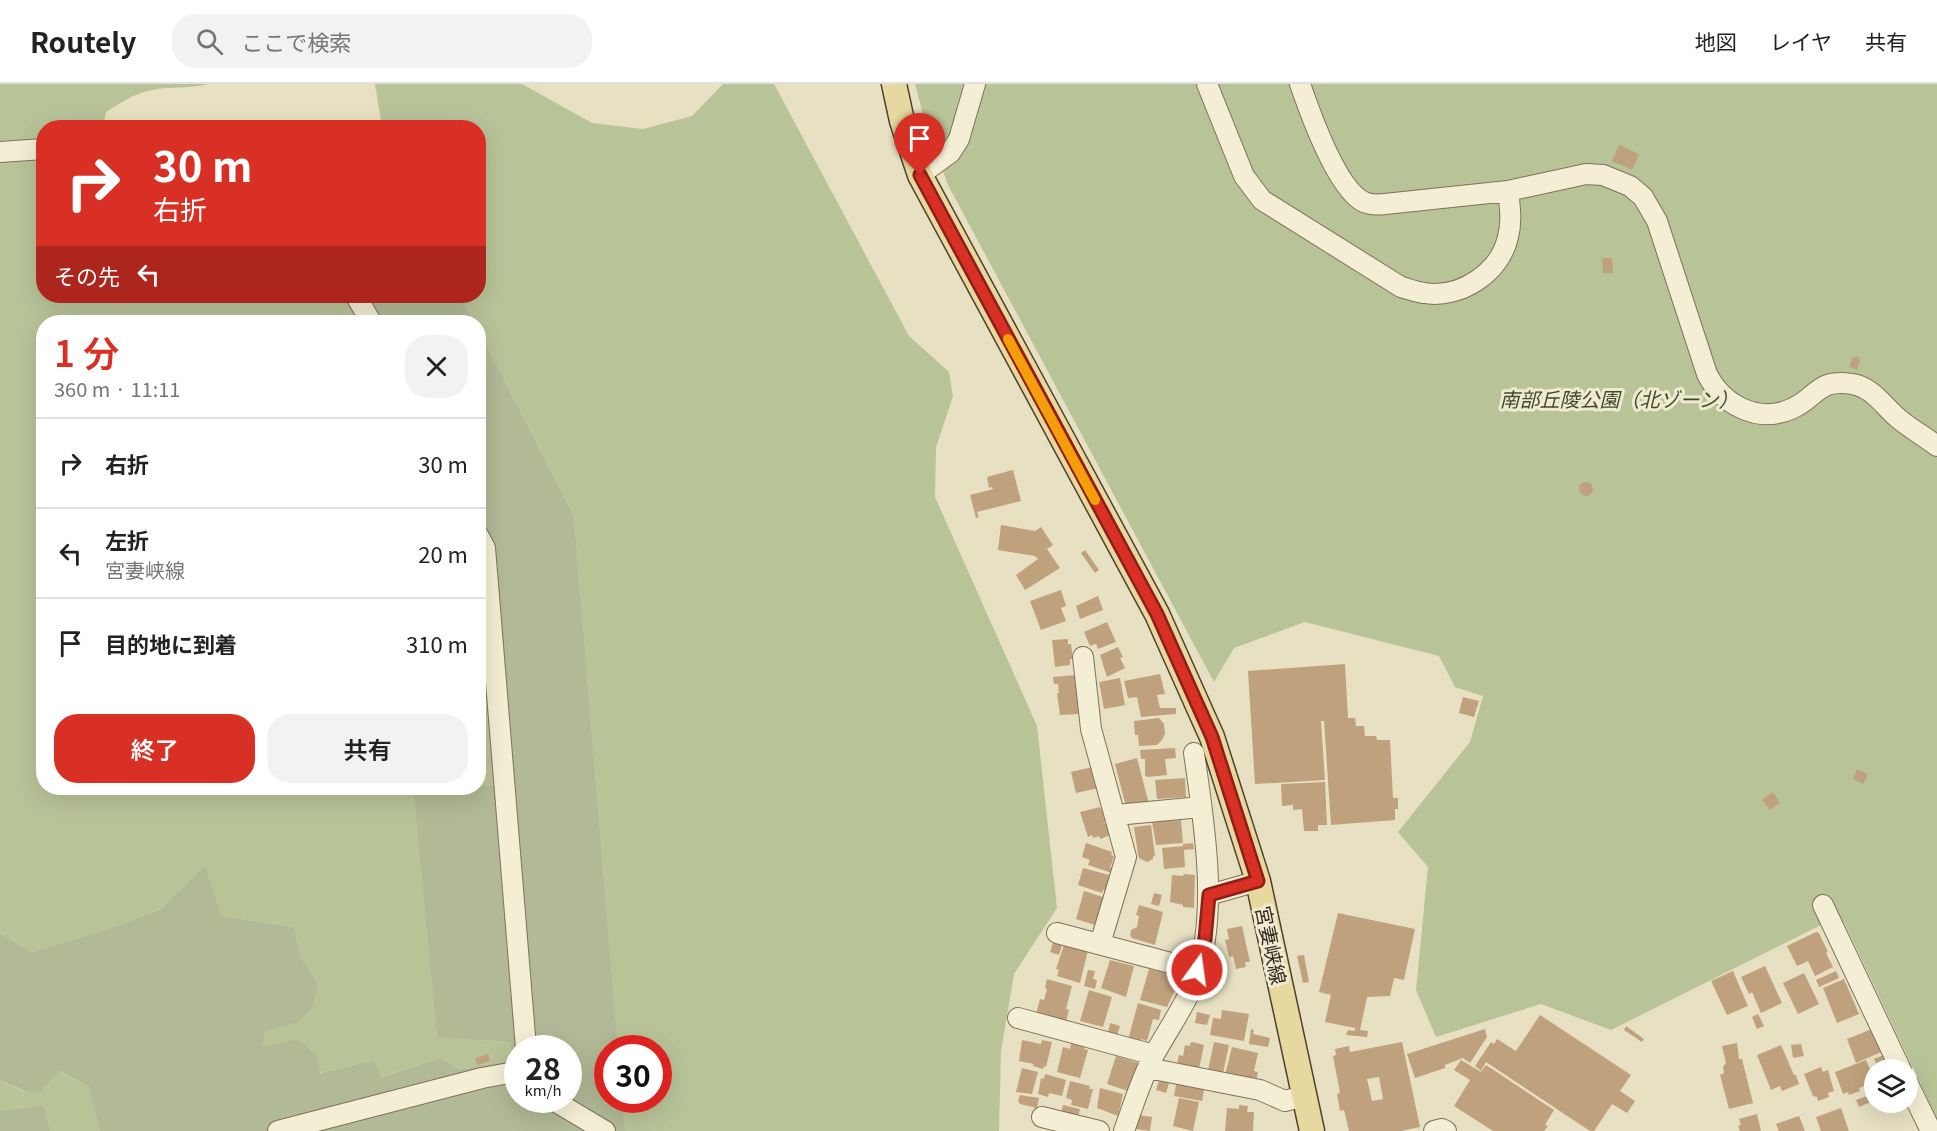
<!DOCTYPE html>
<html lang="ja">
<meta charset="utf-8">
<style>
body{margin:0;font-family:Georgia,"Noto Sans JP",serif;background:#f2f2f2;color:#222;height:100vh;display:flex;flex-direction:column;font-size:22px;white-space:nowrap}
*{box-sizing:border-box;margin:0}
p{font-size:20px;color:#767676}
.icon{flex:none;width:33px;height:33px;fill:none;stroke:currentColor;stroke-width:2;stroke-linecap:round;stroke-linejoin:round}
.map{position:relative;flex:1;overflow:hidden}
.sheet{position:absolute;left:36px;top:231px;width:450px;height:480px;display:flex;flex-direction:column;background:#fff;border-radius:24px;box-shadow:0 6px 24px #0002}
.sheet>*{flex:none}
.guide{position:absolute;left:36px;top:36px;width:450px;height:183px;border-radius:24px;box-shadow:0 6px 24px #0002;background:#d93025;color:#fff;overflow:hidden}
.buttons{position:absolute;left:1864px;top:975px;display:grid;gap:12px}
.buttons a{display:grid;place-items:center;width:54px;height:54px;border-radius:50%;background:#fff;box-shadow:0 6px 24px #0002;font-size:30px}
.speed{position:absolute;left:504px;top:951px;display:flex;gap:12px;font-size:30px;font-weight:700;text-align:center}
.speed>*{display:grid;place-content:center;width:78px;height:78px;border-radius:50%;background:#fff;box-shadow:0 6px 24px #0002;line-height:1}
.speed small{font-size:15px;font-weight:400}
.speed .limit{border:9px solid #d22;background:#fff;color:#111}
.pin{position:absolute;display:grid;place-items:center;width:51px;height:51px;color:#fff;margin:-62px -26px;border-radius:50% 50% 50% 0;rotate:-45deg;box-shadow:0 0 6px #0007}
.pin .icon{rotate:45deg}
.me{position:absolute;width:66px;margin:-33px;rotate:14deg;stroke-linejoin:round;filter:drop-shadow(0 0 4px #0008)}
.turn{display:flex;align-items:center;gap:21px;height:126px;padding:0 18px;font-size:27px}
.turn .icon{width:78px;height:78px;stroke-width:2.5}
.turn b{display:block;font-size:42px;line-height:51px}
.then{display:flex;align-items:center;height:57px;padding:0 18px;background:#0003;gap:12px;font-size:22px}
.round{display:grid;place-items:center;flex:none;width:63px;height:63px;border-radius:24px;background:#f2f2f2}
.summary{display:flex;align-items:center;justify-content:space-between;height:102px;padding:0 18px}
h1{font-size:36px;font-weight:600;line-height:45px;color:#d93025}
.primary-button{display:flex;gap:12px;margin-top:auto;padding:12px 18px}
.primary-button a{flex:1;height:69px;border-radius:24px;background:#d93025;color:#fff;font-size:24px;font-weight:600;line-height:69px;text-align:center}
.primary-button a+a{background:#f2f2f2;color:#222}
ul{padding:0;list-style:none}
li{display:flex;align-items:center;gap:18px;height:90px;padding:0 18px;border-top:2px solid #e0e0e0}
li div{flex:1}
li b{display:block;font-size:22px}
li em{font-style:normal}
header{display:flex;align-items:center;gap:36px;box-sizing:border-box;height:84px;padding:0 30px;background:#fff;border-bottom:2px solid #e0e0e0}
header strong{font-size:28px}
nav{display:flex;gap:33px;margin-inline-start:auto;font-size:21px}
.search{width:420px;height:54px;background:#f2f2f2;display:flex;align-items:center;gap:15px;box-sizing:border-box;padding:0 21px;border-radius:24px;color:#767676;font-size:22px}
.map>svg:first-child{display:block}
</style>
<header>
<strong>Routely</strong>
<div class="search"><svg class="icon" aria-label="search" viewBox="0 0 24 24"><circle cx="10" cy="10" r="6"/><path d="M15 15l6 6"/></svg>ここで検索</div>
<nav><a>地図</a><a>レイヤ</a><a>共有</a></nav>
</header>
<div class="map">
<svg width="1937" height="1047" viewBox="0 0 1937 1047">
<rect width="100%" height="100%" fill="#e7e0c2"/>
<path fill="#b9c398" d="M0,0H208C190,5 171,2 152,6C135,9 120,19 106,28L103,43L44,44V212H342L354,235L350,238H44V704H471L415,710L437,954L512,958V976L460,985L440,974L380,993L374,976L319,989L261,963L265,948L296,939L318,900L301,873L294,843L222,832L205,783L161,825L108,845L31,868L0,849Z
M375,0H522L592,39L643,45L692,32L723,0H774L909,252L949,288L953,312L936,363L935,413L1037,642L1057,824L1014,890L1001,967L999,1047H628L625,1045L622,1016H658V964H618L574,432L479,247L478,238H474L460,212H478V44L382,43Z
M915,0H1937V1035L1844,838L1819,842L1611,946L1541,920L1436,953L1416,906L1428,783L1398,748L1470,658L1483,612L1455,603L1439,572L1305,538L1234,564L1214,598L948,101L926,41Z
M478,512L493,701L479,703H478Z
M58,987L88,1002L100,1047H51L44,1021L0,1027V996C34,1012 32,1016 58,987Z"/>
<path fill="#b1b996" fill-rule="evenodd" d="M342,212H460L474,238H350L354,235Z
M479,247L574,432L618,964H608V1016H622L625,1045L628,1047H100L88,1002L59,987L41,1007L29,1009L0,996V849L31,868L108,845L161,825L205,782L222,832L294,843L301,873L318,900L312,924L296,939L265,948L262,963L298,955L317,972L320,989L374,976L381,993L440,974L460,985L512,976L511,958L437,954L414,710L493,701L478,512ZM518,964H568V1016H518Z
M44,1021L51,1047H0V1027Z"/>
<path fill="#c0a17d" fill-rule="evenodd" d="M1619,61L1639,70L1632,86L1612,77Z
M1602,174H1612L1613,189H1603Z
M1858,272L1860,276L1857,286L1849,283L1852,274Z
M1013,386L1021,417L977,428L979,433L976,434L970,411L993,405L992,403L989,404L987,393Z
M1579 405a7 7 0 1 1 14 0a7 7 0 1 1-14 0Z
M1001,441L1035,447L1041,443L1053,461L1047,465L1060,484L1025,506L1016,491L1038,475L1035,472L998,466Z
M1085,466L1099,486L1095,489L1081,469Z
M1061,506L1066,522L1061,524L1066,537L1041,546L1030,517Z
M1098,512L1103,526L1080,535L1076,522Z
M1107,538L1116,558L1098,565L1096,560L1090,562L1084,548Z
M1068,555V560H1071L1073,575H1070V581L1055,583L1052,556Z
M1118,563L1123,573L1120,574L1125,584L1107,593L1100,571Z
M1345,580L1348,634H1355L1356,642H1364L1365,652H1376L1377,656H1390L1393,714H1398V725H1395V736L1331,741L1324,637H1321L1325,696L1255,700L1248,587Z
M1160,590L1165,610L1157,611L1160,624H1176V630L1141,633L1137,613L1128,614L1124,597Z
M1076,591L1079,626H1078V630L1060,631L1057,609H1059L1058,600H1054L1053,593Z
M1120,594L1125,621L1104,625L1099,598Z
M1463,613L1479,617L1474,633L1459,629Z
M1159,634L1164,640L1165,650L1162,656L1157,661L1139,662L1138,651H1135L1134,637Z
M1175,664L1176,674L1165,675L1167,691L1147,693L1145,691V675H1141L1140,666Z
M1137,674L1149,720L1126,723L1115,680Z
M1092,683L1099,704L1076,709L1071,688Z
M1857,685L1868,690L1863,700L1853,695Z
M1185,694L1186,713L1157,715L1155,696Z
M1325,698L1327,741H1318V747H1304L1302,725L1293,726V721L1282,722L1281,700Z
M1773,708L1780,719L1770,726L1762,716Z
M1100,723L1107,737H1104L1105,740L1110,739L1113,750L1100,755L1099,752L1093,754L1092,751L1088,753L1080,728Z
M1181,736L1183,759L1156,761L1152,738Z
M1151,741L1155,772H1153V775L1147,778L1139,774L1138,770L1134,743Z
M1086,759L1112,768L1111,771L1114,772L1110,784H1114L1112,789L1088,781L1090,776L1082,773Z
M1193,759L1194,765L1184,766L1185,783L1164,785L1162,764L1183,762V760Z
M1083,784L1113,792L1108,807L1103,806L1102,809L1078,801Z
M1184,790L1195,791L1194,824L1183,823V821L1170,818L1172,791L1183,792Z
M1084,807L1106,814L1098,842L1076,835Z
M1154,809L1162,811L1159,822L1151,820Z
M1139,821L1163,828L1155,861L1132,854L1130,851L1131,846L1137,843L1139,832L1136,831Z
M1338,829L1415,845L1404,896L1394,894L1390,912L1367,913L1360,946L1368,947L1367,953L1346,951L1348,946L1355,947V944L1325,938L1331,911L1319,908Z
M1242,842L1250,878H1245L1246,883L1236,885L1233,872L1229,873L1225,856L1229,855L1227,845Z
M1816,848L1819,849L1828,868L1826,869L1833,883L1815,892L1808,877L1797,882L1787,862Z
M1055,853L1064,855L1059,871L1050,868Z
M1065,858L1088,866L1080,899L1057,892L1059,886L1056,885Z
M1304,871L1309,898L1303,899L1297,872Z
M1110,876L1134,882L1126,913L1101,904Z
M1765,882L1782,919L1761,929L1752,908L1749,910L1741,893Z
M1158,883L1182,891L1167,923L1140,916L1149,885L1157,887Z
M1088,886L1095,887L1093,895L1097,896L1095,905L1084,902Z
M1733,887L1748,922L1727,931L1711,897Z
M1836,887L1839,894L1819,903L1816,896Z
M1804,889L1819,920L1798,930L1783,899Z
M1047,895L1072,902L1066,925L1069,926L1065,941L1035,933L1040,915L1044,916L1047,905L1045,904Z
M1844,895L1859,930L1837,939L1823,904Z
M1089,906L1112,913L1103,943L1080,937Z
M1138,919L1161,926L1159,936L1153,935L1147,957L1141,955L1140,959L1128,956Z
M1222,926L1249,930L1244,957L1210,951L1213,934L1221,935Z
M1197,928L1210,931L1207,941L1195,939Z
M1758,930L1764,942L1757,945L1752,933Z
M1540,931L1631,991L1620,1007L1635,1017L1627,1029L1612,1020L1594,1047H1590L1486,978L1481,987L1475,982L1491,958L1494,960L1497,955L1516,967Z
M1110,939L1120,942L1116,955L1107,953Z
M1626,942L1644,955L1642,958L1624,946Z
M1251,945L1254,946L1253,950L1270,954L1268,963L1249,960Z
M1485,945L1487,953L1470,979L1463,974L1445,981V984L1415,994L1407,970Z
M1872,945L1881,968L1856,979L1847,955Z
M1022,956L1041,960L1042,956L1052,958L1046,983L1044,982L1043,985L1033,982L1034,980L1019,977Z
M1072,956L1086,960L1084,965L1088,966L1080,994L1057,988L1063,963L1070,965Z
M1193,958L1204,961L1199,985L1177,980L1179,971L1183,972L1185,961L1190,962V959Z
M1214,958L1229,961L1223,989L1208,986Z
M1402,958L1420,1043L1401,1047H1349L1344,1026L1340,1027L1337,1010L1340,1009L1333,972L1336,971L1335,965L1349,962L1350,968ZM1379,993L1383,1015L1372,1017L1367,995Z
M1737,959L1739,975H1742L1753,1019L1729,1025L1720,991L1724,989L1723,983L1726,979L1722,962Z
M1801,960L1804,972L1793,974L1791,961Z
M1781,961L1794,991H1796L1799,1000L1782,1007L1780,1002L1771,1006L1757,971Z
M1232,963L1258,969L1254,987L1258,988L1256,998L1225,991Z
M488,970L490,977L477,981L475,974Z
M1886,970L1890,980L1879,985L1874,975Z
M1116,972L1139,979L1128,1007L1107,1000Z
M1461,976L1481,988L1486,981L1554,1026L1545,1041L1548,1042L1544,1047H1493L1454,1022L1470,996L1454,986Z
M1866,976L1875,998L1859,1004L1860,1007L1849,1011L1848,1008L1843,1010L1835,988Z
M1821,983L1823,988L1828,986L1834,1007L1828,1009L1829,1013L1818,1017L1817,1013L1813,1012L1804,990Z
M1022,984L1038,988L1032,1010L1016,1008Z
M1045,990L1066,996L1062,1012L1049,1009L1048,1013L1038,1010L1041,994L1044,995Z
M1159,996L1169,999L1166,1009L1156,1006Z
M1177,996L1205,1001L1202,1017L1174,1012Z
M1070,997L1090,1002L1089,1005H1093L1088,1025L1071,1021L1072,1016L1066,1014Z
M1100,1004L1123,1010L1118,1032L1097,1024Z
M1875,1009V1016L1859,1023L1856,1016Z
M1020,1011L1039,1014L1037,1024L1020,1020L1018,1017Z
M1179,1014L1199,1018L1193,1047L1173,1042Z
M1063,1021L1080,1025L1078,1033L1061,1028Z
M1239,1021L1248,1022L1247,1028H1254L1253,1047H1225L1227,1024L1239,1025Z
M1841,1024L1849,1047H1821L1816,1033Z
M1757,1030L1761,1047H1740L1738,1042L1741,1041L1739,1035Z
M1138,1031L1152,1033L1150,1047L1136,1045Z
M1799,1032L1805,1047H1779L1776,1040Z"/>
<g fill="none" stroke-linecap="round" stroke-linejoin="round">
<g stroke="#7f725c" stroke-width="22">
<path id="minor" d="M1207,0L1244,92L1262,116L1401,203C1409,205 1416,208 1424,209C1460,215 1500,189 1508,153C1512,138 1510,123 1508,107
M1300,0C1310,29 1336,102 1362,117C1369,121 1377,121 1385,120L1508,107L1586,90L1603,91L1630,102L1643,113L1657,137L1707,290C1722,320 1757,340 1791,325C1817,314 1817,294 1852,300C1873,303 1884,323 1899,335C1911,345 1925,353 1937,362
M0,68L44,65
M920,91L950,69L959,55L975,0
M356,212L371,238
M478,451L485,464L526,964
M1083,573L1091,645L1126,773L1100,860
M1116,731L1201,723
M1209,811L1258,797
M1823,821L1901,986
M1057,849L1197,886
M1018,934L1154,971
M1148,984L1260,1006L1285,1017L1304,1012
M1908,1000L1931,1047
M553,1016L605,1047
M1042,1033L1099,1047
M278,1047L482,994L509,989L518,994
M1124,1047C1133,1022 1141,995 1154,971C1167,947 1183,925 1194,899C1220,833 1204,738 1194,669
M1434,1047L1442,1045L1446,1047"/>
</g>
<g stroke="#4d402f" stroke-width="27">
<path id="major" d="M894,0L902,37L920,91L1157,530L1212,653L1258,797L1312,1047"/>
</g>
<use href="#minor" stroke="#f3eed4" stroke-width="20"/>
<use href="#major" stroke="#e6d89e" stroke-width="24"/>
</g>
<g fill="none" stroke-linecap="round" stroke-linejoin="round">
<g stroke="#8d1f18" stroke-width="15">
<path id="route" d="M920,91L1157,530L1212,653L1258,797L1209,811L1205,855L1197,886"/>
</g>
<use href="#route" stroke="#d93025" stroke-width="10"/>
<path stroke="#f59e0b" stroke-width="10" d="M1008,255L1095,416"/>
</g>
<g text-anchor="middle" dominant-baseline="central" stroke-width="6" stroke-linejoin="round" paint-order="stroke">
<g font-size="20" font-style="italic" fill="#3d4a27" stroke="#f0ead0">
<text x="1619" y="314">南部丘陵公園（北ゾーン）</text>
</g>
<g font-size="20" fill="#30291e" stroke="#f0ead0">
<text transform="translate(1272 861) rotate(78)">宮妻峡線</text>
</g>
</g>
</svg>
<div class="buttons">
<a><svg class="icon" aria-label="layers" viewBox="0 0 24 24"><path d="M12 4l9 5-9 5-9-5zM3 14l9 5 9-5"/></svg></a>
</div>
<div class="speed"><div>28<small>km/h</small></div><div class="limit">30</div></div>
<div class="pin" style="left:920px;top:91px;background:#d93025"><svg class="icon" aria-label="arrive" viewBox="0 0 24 24"><path d="M6 21V4h12l-3 4 3 4H6"/></svg></div>
<svg class="me" style="left:1197px;top:886px" viewBox="-20 -20 40 40"><circle r="17" fill="#d93025" stroke="#fff" stroke-width="3"/><path d="M0-11L8 9 0 5-8 9z" fill="#fff"/></svg>
<div class="guide">
<div class="turn"><svg class="icon" aria-label="right" viewBox="0 0 24 24"><path d="M7 20v-9h11M14 6l5 5-5 5"/></svg><div><b>30 m</b>右折</div></div>
<div class="then">その先<svg class="icon" aria-label="left" viewBox="0 0 24 24"><path d="M17 20v-9H6M10 6l-5 5 5 5"/></svg></div>
</div>
<section class="sheet">
<div class="summary"><div><h1>1 分</h1><p>360 m · 11:11</p></div><a class="round"><svg class="icon" aria-label="close" viewBox="0 0 24 24"><path d="M6 6l12 12M18 6L6 18"/></svg></a></div>
<ul>
<li><svg class="icon" aria-label="right" viewBox="0 0 24 24"><path d="M7 20v-9h11M14 6l5 5-5 5"/></svg><div><b>右折</b></div><em>30 m</em></li>
<li><svg class="icon" aria-label="left" viewBox="0 0 24 24"><path d="M17 20v-9H6M10 6l-5 5 5 5"/></svg><div><b>左折</b><p>宮妻峡線</p></div><em>20 m</em></li>
<li><svg class="icon" aria-label="arrive" viewBox="0 0 24 24"><path d="M6 21V4h12l-3 4 3 4H6"/></svg><div><b>目的地に到着</b></div><em>310 m</em></li>
</ul>
<div class="primary-button"><a>終了</a><a>共有</a></div>
</section>
</div>
